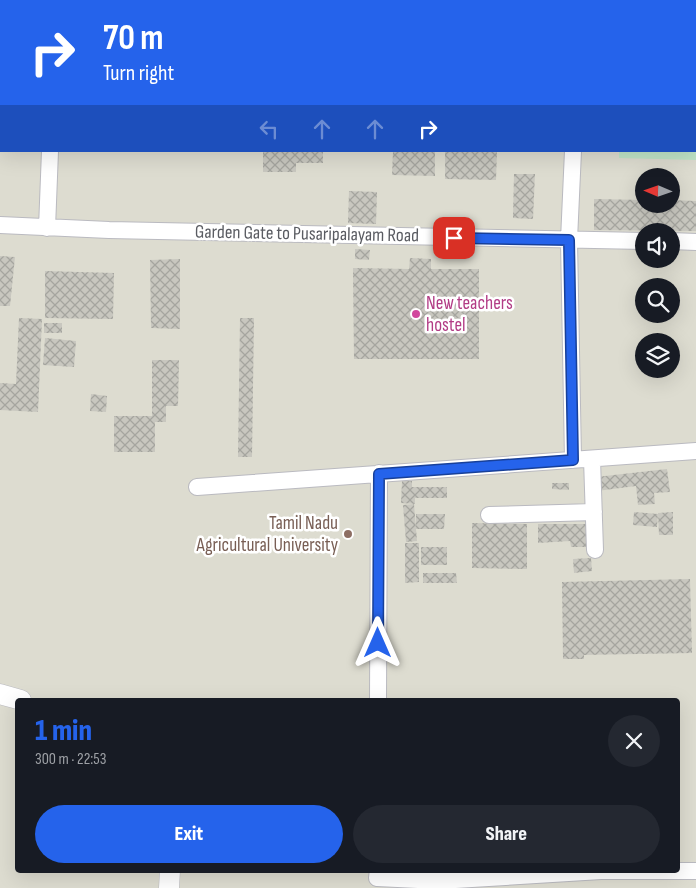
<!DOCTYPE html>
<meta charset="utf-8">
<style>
body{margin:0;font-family:"Sofia Sans Condensed",sans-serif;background:#242831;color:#f1f3f6;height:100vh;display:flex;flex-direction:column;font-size:19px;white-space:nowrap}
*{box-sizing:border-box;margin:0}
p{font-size:16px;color:#9ea1a6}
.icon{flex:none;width:28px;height:28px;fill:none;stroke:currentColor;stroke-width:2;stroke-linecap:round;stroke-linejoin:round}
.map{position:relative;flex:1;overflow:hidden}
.side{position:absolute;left:15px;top:698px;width:665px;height:175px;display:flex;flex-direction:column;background:#171b24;border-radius:5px;box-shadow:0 5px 20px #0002}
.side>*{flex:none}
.top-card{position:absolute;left:0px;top:0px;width:696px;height:152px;box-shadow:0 5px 20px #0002;background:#2563eb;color:#fff;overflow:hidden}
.needle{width:32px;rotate:272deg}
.controls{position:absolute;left:635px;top:168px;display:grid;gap:10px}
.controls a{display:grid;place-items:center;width:45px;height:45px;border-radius:50%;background:#171b24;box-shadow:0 5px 20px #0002;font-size:25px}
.pin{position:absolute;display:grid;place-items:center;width:42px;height:42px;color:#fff;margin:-21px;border-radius:10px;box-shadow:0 2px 8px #0006}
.me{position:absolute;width:55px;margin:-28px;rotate:0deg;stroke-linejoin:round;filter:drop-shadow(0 0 4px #0008)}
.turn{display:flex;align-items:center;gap:18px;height:105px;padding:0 20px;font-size:22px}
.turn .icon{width:65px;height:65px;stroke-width:2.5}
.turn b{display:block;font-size:35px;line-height:42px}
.lanes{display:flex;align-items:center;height:48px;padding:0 20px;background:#0003;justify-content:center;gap:25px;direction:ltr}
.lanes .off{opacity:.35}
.round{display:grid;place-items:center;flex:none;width:52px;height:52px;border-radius:26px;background:#242831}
.overview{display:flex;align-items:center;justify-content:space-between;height:85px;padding:0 20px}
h1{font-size:30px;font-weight:800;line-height:38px;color:#2563eb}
.action{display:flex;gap:10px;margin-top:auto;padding:10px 20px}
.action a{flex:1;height:58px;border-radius:30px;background:#2563eb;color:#fff;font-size:20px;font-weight:800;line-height:58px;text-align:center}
.action a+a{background:#242831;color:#f1f3f6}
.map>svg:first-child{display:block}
</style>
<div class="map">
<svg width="696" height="888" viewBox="0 0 696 888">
<defs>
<pattern id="building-cross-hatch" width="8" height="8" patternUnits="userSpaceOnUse" patternTransform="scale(1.25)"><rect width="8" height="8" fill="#c8c7bf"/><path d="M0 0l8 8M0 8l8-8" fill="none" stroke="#a5a59f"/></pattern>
</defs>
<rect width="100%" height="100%" fill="#edede2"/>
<path fill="#dddcd0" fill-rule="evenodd" d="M0,0H696V888H0ZM1,1H695V151H1ZM644,176H671V204H644ZM644,231H671V259H644ZM644,286H671V314H644ZM644,341H671V369H644ZM18,700H678V870H18Z"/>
<path fill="#bfe4c7" d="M695,46L696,160L619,158V151H695Z"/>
<path fill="url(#building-cross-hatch)" d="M263,151H323V163H296V172H263Z
M393,151H435V176L392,175Z
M445,151H497L496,180L445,179Z
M514,174H535L533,219L513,218Z
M349,191L377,192L376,224L348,223Z
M594,199L644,200V204H671V200L696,201V231L594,230Z
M355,249L370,250L369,260L355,259Z
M0,256L15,257L10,306H0Z
M410,258L431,259V269H479V359H354L353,268L409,269Z
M180,259V329L151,328L150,260Z
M45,271L114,273L113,319L45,318Z
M19,318L42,319L38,412L0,410V383L16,384Z
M240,318H254L252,457H238Z
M44,323H62V333H44Z
M45,338L76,341L74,367L43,365Z
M152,360H179L178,406H166V422H155V452H114V416H152Z
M91,394L107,396L106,412L90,411Z
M667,469L670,492L654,493L655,504L638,505L636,486L597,491L596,477Z
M402,481H412V487H447V498H415V504L401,503Z
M552,483H569V490L552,489Z
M414,504L417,541L406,542L403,505Z
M634,512L658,514L657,527L633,525Z
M673,512V535H659L658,513Z
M416,514H445L444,529H416Z
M472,523L527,524V569L472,568Z
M538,524H586V547H571L570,541L538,543Z
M405,543H419V582L405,583Z
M421,547H447V565H421Z
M591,558L592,571L574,573L573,559Z
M423,573H456L457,583H423Z
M690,579L692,653L584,655V659H563L562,582Z"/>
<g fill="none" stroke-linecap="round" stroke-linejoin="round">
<g stroke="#babac0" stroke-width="18">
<path id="minor" d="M74,1V0
M580,1V0
M0,43H1
M0,225L109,230L644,241
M47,228L50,151
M671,241L696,242
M592,459L595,550
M573,460L569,240L573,151
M197,487L696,451
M489,515L594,512
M378,700L379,473
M378,870L377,878L439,881V888
M439,881L601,871H696"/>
</g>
<g stroke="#babac0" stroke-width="21">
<path id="tertiary" d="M0,694L21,700
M169,888L170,870"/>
</g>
<use href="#minor" stroke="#fff" stroke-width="16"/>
<use href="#tertiary" stroke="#fff" stroke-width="20"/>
</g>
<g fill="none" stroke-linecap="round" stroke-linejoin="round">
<g stroke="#184099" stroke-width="12">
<path id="route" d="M378,643L379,474L573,460L569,240L454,238"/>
</g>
<use href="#route" stroke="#2563eb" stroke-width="9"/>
</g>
<circle fill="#d1479c" stroke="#fff" stroke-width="2" cx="416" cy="314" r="5"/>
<circle fill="#8d6e63" stroke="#fff" stroke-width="2" cx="348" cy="534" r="5"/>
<g text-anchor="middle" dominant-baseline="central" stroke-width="5" stroke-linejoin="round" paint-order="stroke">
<g font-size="19" fill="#5a5c62" stroke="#fff">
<text transform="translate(307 234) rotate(1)">Garden Gate to Pusaripalayam Road</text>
</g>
<g font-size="19" fill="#b23c85" stroke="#fff" text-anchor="start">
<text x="426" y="303">New teachers<tspan x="426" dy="22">hostel</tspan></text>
</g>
<g font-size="19" fill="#785e54" stroke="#fff" text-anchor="end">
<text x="338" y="523">Tamil Nadu<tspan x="338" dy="22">Agricultural University</tspan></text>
</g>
</g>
</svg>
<div class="controls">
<a><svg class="needle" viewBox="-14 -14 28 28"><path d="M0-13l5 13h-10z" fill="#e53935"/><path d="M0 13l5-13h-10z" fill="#9ea1a6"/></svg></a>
<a><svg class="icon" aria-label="sound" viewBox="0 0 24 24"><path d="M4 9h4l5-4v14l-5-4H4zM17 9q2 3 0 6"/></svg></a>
<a><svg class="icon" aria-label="search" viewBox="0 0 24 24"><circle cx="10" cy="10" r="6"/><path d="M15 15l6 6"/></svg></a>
<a><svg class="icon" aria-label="layers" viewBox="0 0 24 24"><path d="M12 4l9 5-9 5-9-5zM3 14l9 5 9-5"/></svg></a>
</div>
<div class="pin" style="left:454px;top:238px;background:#d93025"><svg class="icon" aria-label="arrive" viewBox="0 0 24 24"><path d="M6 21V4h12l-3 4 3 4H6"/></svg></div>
<svg class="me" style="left:378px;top:643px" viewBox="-20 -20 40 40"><path d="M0-17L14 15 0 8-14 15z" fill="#2563eb" stroke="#fff" stroke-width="4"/></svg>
<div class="top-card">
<div class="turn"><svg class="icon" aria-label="right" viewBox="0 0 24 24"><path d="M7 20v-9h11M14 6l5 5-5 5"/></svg><div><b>70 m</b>Turn right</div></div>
<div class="lanes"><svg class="icon off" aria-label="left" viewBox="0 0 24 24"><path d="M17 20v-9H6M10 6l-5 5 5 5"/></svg><svg class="icon off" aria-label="ahead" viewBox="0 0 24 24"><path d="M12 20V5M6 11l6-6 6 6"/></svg><svg class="icon off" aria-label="ahead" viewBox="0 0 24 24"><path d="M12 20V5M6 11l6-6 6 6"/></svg><svg class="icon" aria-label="right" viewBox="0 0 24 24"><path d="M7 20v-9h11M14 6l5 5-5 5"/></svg></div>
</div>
<section class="side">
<div class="overview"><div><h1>1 min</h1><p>300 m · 22:53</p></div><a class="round"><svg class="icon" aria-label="close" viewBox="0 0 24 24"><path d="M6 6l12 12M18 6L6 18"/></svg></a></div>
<div class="action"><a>Exit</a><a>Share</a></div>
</section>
</div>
